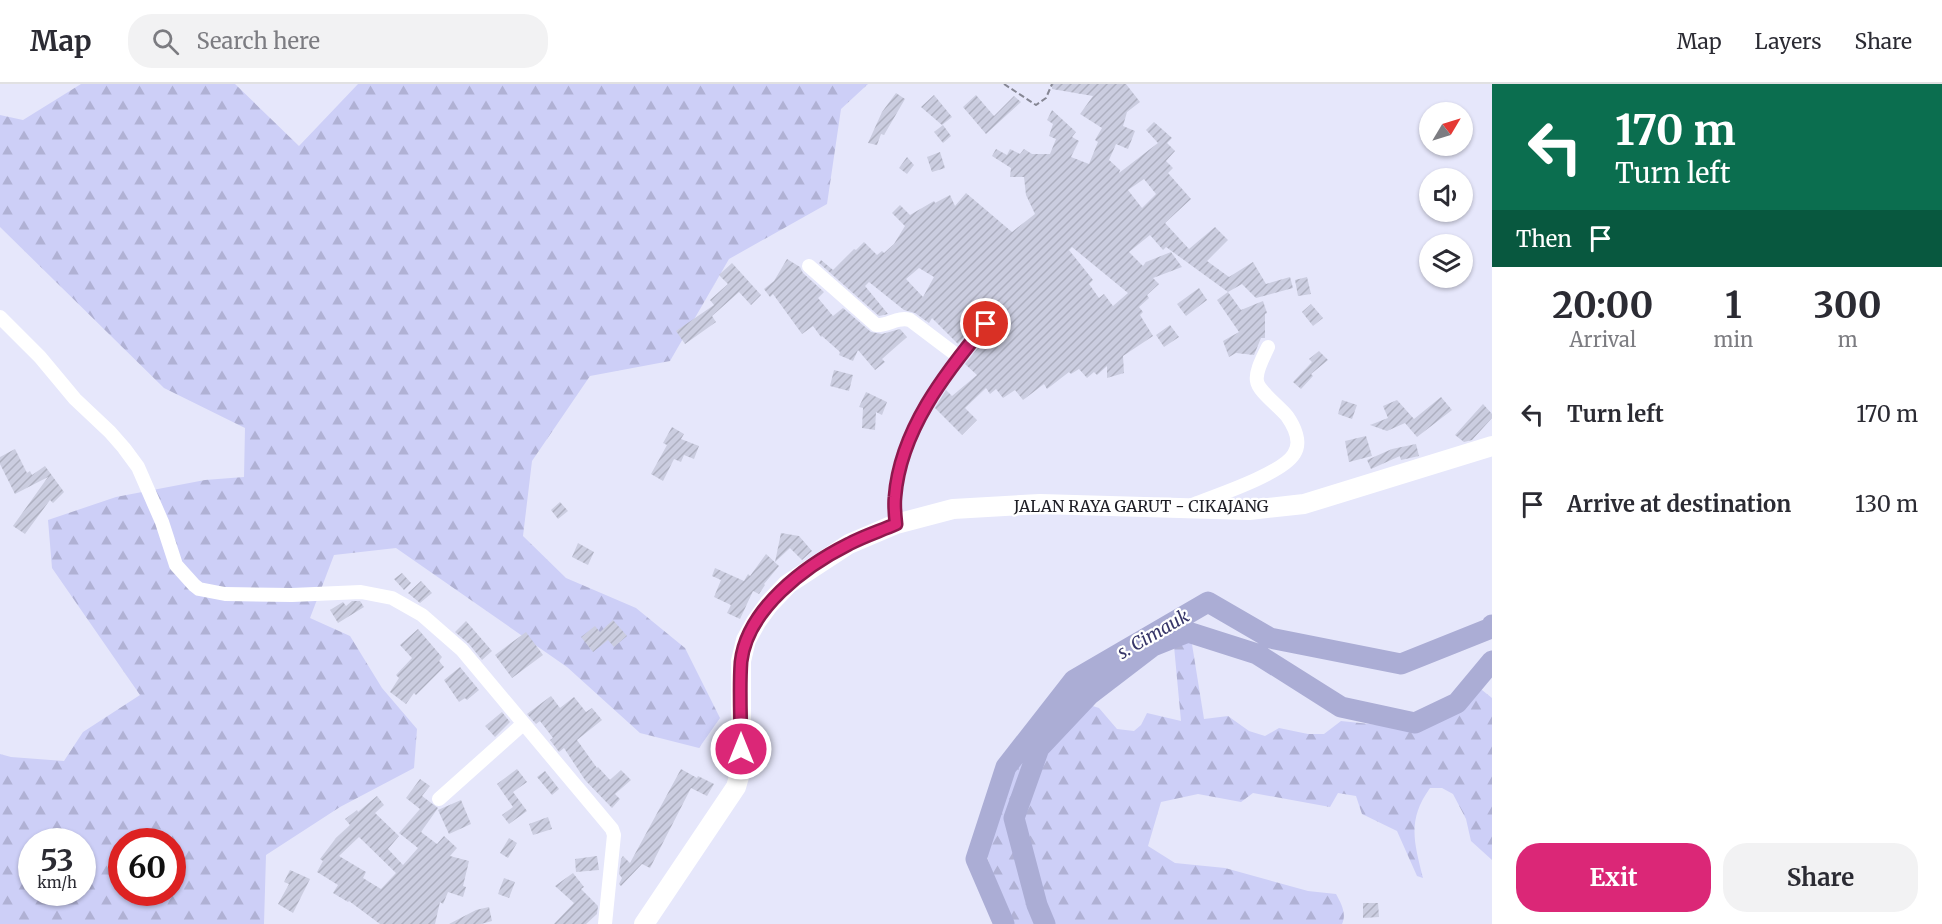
<!DOCTYPE html>
<style>
body{margin:0;font-family:Merriweather,serif;background:#f2f2f3;color:#2b2b33;height:100vh;display:flex;flex-direction:column;font-size:22px;white-space:nowrap}
*{box-sizing:border-box;margin:0}
p{font-size:20px;color:#7c7c81}
.icon{flex:none;width:33px;height:33px;fill:none;stroke:currentColor;stroke-width:2;stroke-linecap:round;stroke-linejoin:round}
.map{position:relative;flex:1;overflow:hidden}
.panel{display:flex;flex-direction:column;background:#fff;width:450px}
.panel>*{flex:none}
.hud{background:#0b6e4f;color:#fff;overflow:hidden}
.needle{width:39px;rotate:52deg}
.buttons{position:absolute;left:1419px;top:18px;display:grid;gap:12px}
.buttons a{display:grid;place-items:center;width:54px;height:54px;border-radius:50%;background:#fff;box-shadow:0 2px 4px #0004;font-size:30px}
.speed{position:absolute;left:18px;top:744px;display:flex;gap:12px;font-size:30px;font-weight:700;text-align:center}
.speed>*{display:grid;place-content:center;width:78px;height:78px;border-radius:50%;background:#fff;box-shadow:0 2px 4px #0004;line-height:1}
.speed small{font-size:15px;font-weight:400}
.speed .limit{border:9px solid #d22;background:#fff;color:#111}
.pin{position:absolute;display:grid;place-items:center;width:51px;height:51px;color:#fff;margin:-26px;border:3px solid #fff;border-radius:50%;box-shadow:0 2px 6px #0007}
.me{position:absolute;width:66px;margin:-33px;rotate:0deg;stroke-linejoin:round;filter:drop-shadow(0 0 4px #0008)}
.turn{display:flex;align-items:center;gap:21px;height:126px;padding:0 24px;font-size:27px}
.turn .icon{width:78px;height:78px;stroke-width:2.5}
.turn b{display:block;font-size:42px;line-height:51px}
.then{display:flex;align-items:center;height:57px;padding:0 24px;background:#0003;gap:12px;font-size:22px}
.eta{display:flex;justify-content:space-evenly;align-items:center;height:102px;text-align:center}
.eta b{font-size:36px;font-weight:700;line-height:42px}
.cta{display:flex;gap:12px;margin-top:auto;padding:12px 24px}
.cta a{flex:1;height:69px;border-radius:24px;background:#db2777;color:#fff;font-size:24px;font-weight:700;line-height:69px;text-align:center}
.cta a+a{background:#f2f2f3;color:#2b2b33}
ul{padding:0;list-style:none}
li{display:flex;align-items:center;gap:18px;height:90px;padding:0 24px}
li div{flex:1}
li b{display:block;font-size:22px}
li em{font-style:normal}
header{display:flex;align-items:center;gap:36px;box-sizing:border-box;height:84px;padding:0 30px;background:#fff;border-bottom:2px solid #e1e1e2}
header strong{font-size:28px}
nav{display:flex;gap:33px;margin-inline-start:auto;font-size:21px}
.search{width:420px;height:54px;background:#f2f2f3;display:flex;align-items:center;gap:15px;box-sizing:border-box;padding:0 21px;border-radius:24px;color:#7c7c81;font-size:22px}
main{display:flex;flex:1;min-height:0}
.map>svg:first-child{display:block}
</style>
<header>
<strong>Map</strong>
<div class="search"><svg class="icon" aria-label="search" viewBox="0 0 24 24"><circle cx="10" cy="10" r="6"/><path d="M15 15l6 6"/></svg>Search here</div>
<nav><a>Map</a><a>Layers</a><a>Share</a></nav>
</header>
<main>
<div class="map">
<svg width="1492" height="840" viewBox="0 0 1492 840">
<defs>
<pattern id="forest-firs" width="22" height="20" patternUnits="userSpaceOnUse" patternTransform="scale(1.5)"><rect width="22" height="20" fill="#cdcff7"/><path d="M5 1l3.5 6h-7zM16 11l3.5 6h-7z" fill="#b0b1d4"/></pattern>
<pattern id="building-hatch" width="6" height="6" patternUnits="userSpaceOnUse" patternTransform="scale(1.5)"><rect width="6" height="6" fill="#cbcde0"/><path d="M-1 1l2-2M0 6l6-6M5 7l2-2" fill="none" stroke="#aeb0c0"/></pattern>
</defs>
<rect width="100%" height="100%" fill="#e6e7fb"/>
<path fill="url(#forest-firs)" fill-rule="evenodd" d="M81,0H235L299,62L358,0H868L841,25L827,120L729,175L670,277L590,292L532,377L523,452L566,494L636,524L685,564L720,634L699,664L640,649L567,583L396,464L334,471L310,534L350,552L382,604L417,645L414,684L340,723L266,771L264,840H0V670L11,673L64,677L83,648L140,611L52,484L48,436L116,413L205,396L244,393L245,344L164,304L0,143V31L23,36ZM32,758H82V808H32ZM122,758H172V808H122Z
M1191,554L1204,635L1228,632L1249,647L1265,652L1279,644L1308,650H1324L1341,637L1417,645L1468,619L1477,602L1492,614V776L1471,757L1466,735L1453,710L1442,704H1430C1407,736 1414,758 1423,794L1417,792L1397,747L1362,730L1356,712L1338,709L1330,723L1253,709L1241,718L1198,710L1161,718L1148,762L1175,779L1225,784L1308,807L1336,810C1341,819 1347,830 1342,840H1012L1004,827L986,769L1011,691L1043,649L1074,616L1099,624L1117,645L1134,647L1141,641L1147,629L1181,637L1174,562Z"/>
<g fill="none" stroke-linecap="round" stroke-linejoin="round">
<path stroke="#abadd5" stroke-width="21" d="M1004,840L976,775L1006,683L1074,596L1208,518L1270,554L1401,580L1491,544L1492,541
M1045,840L1037,821L1014,734L1039,664L1089,611L1153,562L1188,548L1257,570L1341,623L1415,639L1457,619L1492,577"/>
</g>
<path fill="url(#building-hatch)" fill-rule="evenodd" d="M1052,0H1126L1140,18L1127,28L1123,42L1135,47L1128,65L1116,60L1109,76L1120,86L1119,89L1158,59L1146,46L1154,38L1172,54L1167,59L1175,67L1166,77L1173,84L1168,89L1191,115L1165,139L1189,165L1215,143L1228,156L1207,177L1229,193L1253,178L1266,200L1290,193L1293,204L1256,214L1242,200L1228,208L1166,163L1163,166L1150,151L1129,168L1143,182L1146,178L1171,168L1182,183L1153,194L1159,200L1147,211L1149,214L1139,223L1143,228L1140,231L1153,252L1123,272L1124,289L1107,294V282L1097,291L1094,288L1087,294L1079,285L1071,290L1069,288L1047,305L1044,300L1023,316L1015,306L1003,314L996,305L990,310L986,304L965,324L977,336L962,351L935,324L946,306L952,312L977,291L965,280L993,245L995,241L992,233L987,231L979,234L958,260L932,234L929,239L915,229L904,226L869,198L865,202L888,230L879,232L819,179L821,176L833,186L854,165L856,166L864,158L877,171L882,167L884,169L894,160L905,142L892,129L900,121L910,131L934,117L935,119L950,111L955,122L966,109L1012,148L1035,130L1026,111L1024,93H1010L1011,84L992,72L996,65L1007,71L1010,65L1020,70L1024,65L1032,70H1050L1056,55L1049,52L1053,40L1047,36L1052,26L1076,48L1072,53L1079,57L1071,73L1089,80L1098,58L1095,56L1102,44L1080,30L1093,12L1052,5ZM1144,95L1156,110L1142,124L1128,106ZM1072,163L1128,209L1113,222L1104,210L1099,214L1089,200L1093,196L1069,166ZM919,184L934,193L923,213L906,195Z
M896,9L905,15L884,51L881,50L877,61L868,59L882,28Z
M934,11L952,33L942,41L921,23Z
M976,11L994,32L1014,12L1021,18L986,50L963,23Z
M943,41L951,52L943,59L934,48Z
M940,68L945,84L932,88L927,73Z
M907,73L914,81L907,90L899,84Z
M787,175L800,183L803,189L824,208L818,214L833,232L843,224L871,248L882,250L900,245L907,253L882,275L885,278L875,286L858,266L853,277L839,271L840,268L822,252L821,253L813,242L802,250L773,210L770,213L764,205L774,197Z
M732,179L761,211L751,221L739,208L712,232L716,238L685,260L676,247L714,221L710,216L728,200L719,191Z
M1307,193L1311,210L1298,212L1295,196Z
M1199,204L1207,216L1186,232L1177,220Z
M1228,208L1241,226L1263,217L1267,229L1265,230V254H1261L1254,271L1236,269L1229,273L1223,257L1239,248L1217,216Z
M1311,220L1323,234L1313,242L1302,228Z
M1170,241L1179,253L1164,263L1156,251Z
M1319,267L1328,276L1311,290L1313,292L1301,305L1293,298L1312,278L1309,275Z
M834,286L853,291L849,307L830,302Z
M866,308L887,318L882,331L876,328L875,346L862,344L863,324L859,323Z
M1441,313L1452,326L1417,353L1405,339L1387,347L1370,341L1388,334L1383,322L1397,316L1414,335Z
M1342,316L1357,321L1352,335L1338,330Z
M1483,320L1492,330V334L1472,356L1464,358L1455,351Z
M672,343L684,350L681,355L699,362L694,375L684,371L681,378L674,375L663,397L651,390L667,361L663,359Z
M1366,352L1372,372L1349,378L1345,357Z
M1416,360L1419,372L1401,376L1400,372L1371,385L1367,376L1392,365Z
M15,365L27,389L30,387L32,391L45,382L64,408L53,419L50,416L25,450L13,442L48,393L15,410L0,380V373Z
M560,418L568,427L558,435L551,426Z
M781,449L799,452L812,467L802,476L790,464L775,478Z
M578,459L594,468L588,481L572,473Z
M766,470L779,482L764,500L765,501L759,510L753,507L740,535L727,529L731,521L714,513L721,496L712,492L715,484L744,497L748,490L750,492Z
M402,489L411,499L404,506L394,495Z
M421,497L432,509L420,519L408,509Z
M352,517H360L364,523L338,539L330,526L343,518L346,522Z
M613,536L627,552L614,563L608,556L593,568L581,553L595,542L600,548Z
M466,537L492,567L482,576L469,560L455,548Z
M418,545L442,573L439,577L444,583L416,611L414,609L406,620L390,608L399,594L396,591L412,574L400,561Z
M526,548L543,571L512,594L495,571Z
M460,583L479,606L467,616L465,614L459,618L444,596Z
M551,612L560,624L574,613L586,628L592,624L602,636L577,656L597,684L598,683L610,696L621,686L631,696L615,710L620,715L612,724L585,696L564,664L559,668L550,656L553,654L540,637L536,640L527,630Z
M502,628L510,638L495,653L485,642Z
M517,685L527,698L513,708L527,727L509,740L502,731L513,723L497,700Z
M681,685L697,694L698,692L714,700L707,712L691,704L650,784L642,780L621,802L619,800L622,794L619,790L621,775L623,772L630,779Z
M545,687L559,705L552,711L537,693Z
M420,695L430,702L422,712L438,724L421,748L437,760L444,752L457,764L450,772L469,777L463,802L466,803L463,813L448,808L443,820L440,818L435,840H380L349,817L348,818L333,809L338,801L317,788L323,777L320,775L336,754L350,741L345,735L357,726L358,728L377,712L384,721L375,729L399,752L388,765L403,781L418,764L399,749L420,725L406,714ZM359,753L396,789L381,805L363,794L366,788L339,772Z
M461,716L471,740L449,750L438,726Z
M548,733L552,745L533,751L529,740Z
M509,754L517,759L508,774L500,769Z
M597,772L599,786L576,788L575,775Z
M290,786L310,795L293,829L278,820L289,800L284,798Z
M573,789L584,803L581,805L598,822L597,830L586,840H554L574,819L555,802Z
M504,794L515,798L509,814L498,810Z
M1363,819H1378L1379,833L1363,834Z
M489,823L492,837L481,840H449L476,826Z"/>
<g fill="none" stroke-linecap="round" stroke-linejoin="round">
<path stroke="#868794" stroke-width="2" stroke-dasharray="6 3" stroke-linecap="butt" d="M1004,0L1036,21L1046,14L1052,0"/>
<path stroke="#fff" stroke-width="14" d="M809,182L876,241C888,242 898,232 910,236L959,273
M0,233L40,273L75,315L110,348L124,364L138,383L162,438L176,481L194,501L199,505L225,510L292,511L361,508L392,514L422,531L462,566L612,745L614,751L605,840
M1192,421C1215,412 1282,390 1294,370C1302,358 1294,342 1287,332C1279,322 1258,307 1257,297C1255,287 1264,272 1268,263
M896,440C895,431 894,422 895,413C900,347 945,289 986,240
M439,715L523,640"/>
<path stroke="#fff" stroke-width="20" d="M644,840L736,703L741,686V577L746,556L756,538L769,520L788,500L849,460L896,440L953,425L1040,420L1249,426L1304,420L1492,362"/>
</g>
<g fill="none" stroke-linecap="round" stroke-linejoin="round">
<g stroke="#8e194d" stroke-width="15">
<path id="route" d="M741,665C741,636 739,606 741,578C747,525 805,482 849,460C864,452 880,447 896,440C895,431 894,422 895,413C900,347 945,289 986,240"/>
</g>
<use href="#route" stroke="#db2777" stroke-width="10"/>
</g>
<g text-anchor="middle" dominant-baseline="central" stroke-width="4.5" stroke-linejoin="round" paint-order="stroke">
<g font-size="16" fill="#1e1e25" stroke="#fff">
<text x="1141" y="422">JALAN RAYA GARUT - CIKAJANG</text>
</g>
<g font-size="18" font-style="italic" fill="#363568" stroke="#fff">
<text transform="translate(1153 550) rotate(-30)">s. Cimauk</text>
</g>
</g>
</svg>
<div class="buttons">
<a><svg class="needle" viewBox="-14 -14 28 28"><path d="M0-13l5 13h-10z" fill="#e53935"/><path d="M0 13l5-13h-10z" fill="#7c7c81"/></svg></a>
<a><svg class="icon" aria-label="sound" viewBox="0 0 24 24"><path d="M4 9h4l5-4v14l-5-4H4zM17 9q2 3 0 6"/></svg></a>
<a><svg class="icon" aria-label="layers" viewBox="0 0 24 24"><path d="M12 4l9 5-9 5-9-5zM3 14l9 5 9-5"/></svg></a>
</div>
<div class="speed"><div>53<small>km/h</small></div><div class="limit">60</div></div>
<div class="pin" style="left:986px;top:240px;background:#d93025"><svg class="icon" aria-label="arrive" viewBox="0 0 24 24"><path d="M6 21V4h12l-3 4 3 4H6"/></svg></div>
<svg class="me" style="left:741px;top:665px" viewBox="-20 -20 40 40"><circle r="17" fill="#db2777" stroke="#fff" stroke-width="3"/><path d="M0-11L8 9 0 5-8 9z" fill="#fff"/></svg>
</div>
<section class="panel">
<div class="hud">
<div class="turn"><svg class="icon" aria-label="left" viewBox="0 0 24 24"><path d="M17 20v-9H6M10 6l-5 5 5 5"/></svg><div><b>170 m</b>Turn left</div></div>
<div class="then">Then<svg class="icon" aria-label="arrive" viewBox="0 0 24 24"><path d="M6 21V4h12l-3 4 3 4H6"/></svg></div>
</div>
<div class="eta">
<div><b>20:00</b><p>Arrival</p></div>
<div><b>1</b><p>min</p></div>
<div><b>300</b><p>m</p></div>
</div>
<ul>
<li><svg class="icon" aria-label="left" viewBox="0 0 24 24"><path d="M17 20v-9H6M10 6l-5 5 5 5"/></svg><div><b>Turn left</b></div><em>170 m</em></li>
<li><svg class="icon" aria-label="arrive" viewBox="0 0 24 24"><path d="M6 21V4h12l-3 4 3 4H6"/></svg><div><b>Arrive at destination</b></div><em>130 m</em></li>
</ul>
<div class="cta"><a>Exit</a><a>Share</a></div>
</section>
</main>
